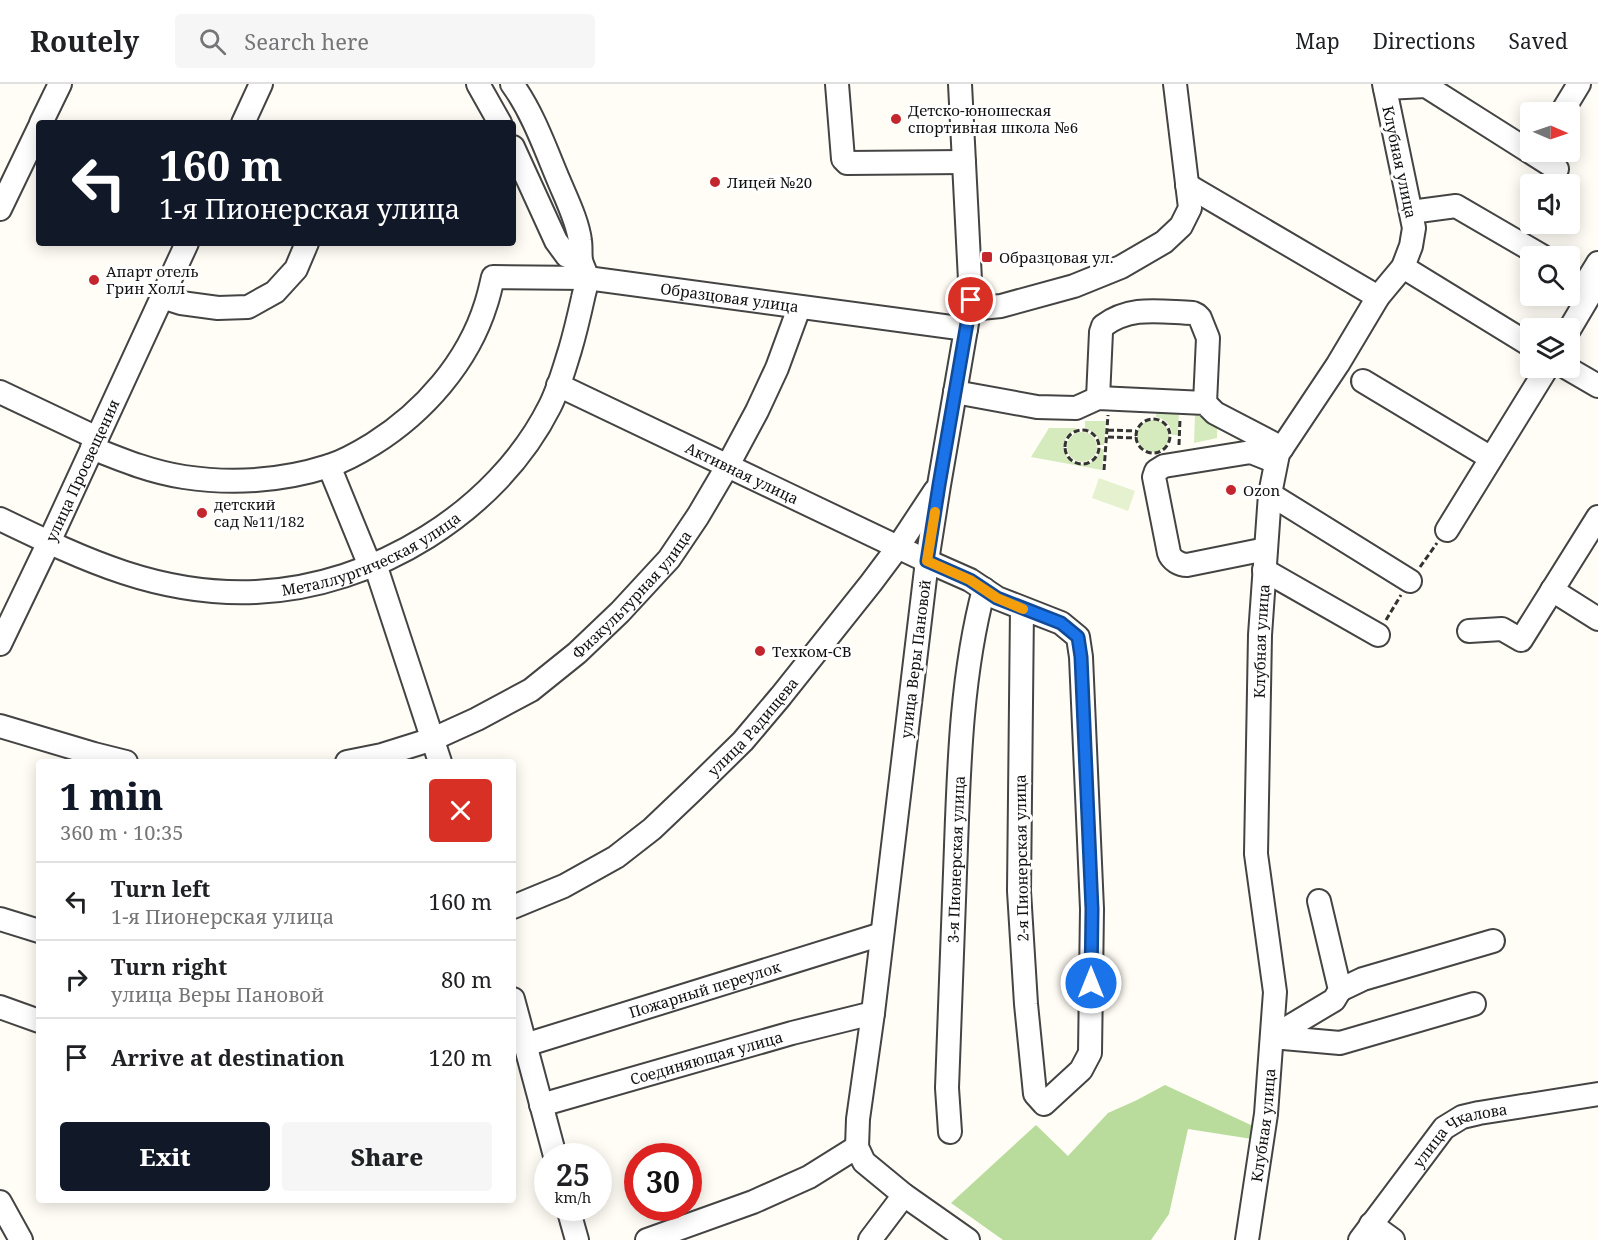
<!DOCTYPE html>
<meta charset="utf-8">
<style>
body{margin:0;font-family:"Noto Serif",serif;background:#f6f6f6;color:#202124;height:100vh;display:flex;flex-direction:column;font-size:22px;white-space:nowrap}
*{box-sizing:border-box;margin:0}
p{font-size:20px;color:#757577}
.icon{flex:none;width:33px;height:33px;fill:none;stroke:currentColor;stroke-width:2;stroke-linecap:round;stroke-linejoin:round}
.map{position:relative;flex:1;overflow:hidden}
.panel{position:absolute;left:36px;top:675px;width:480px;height:444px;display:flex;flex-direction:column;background:#fff;border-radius:6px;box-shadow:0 3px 15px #0003}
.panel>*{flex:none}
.guide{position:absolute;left:36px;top:36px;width:480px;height:126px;border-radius:6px;box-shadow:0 3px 15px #0003;background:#111827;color:#fff;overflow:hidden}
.needle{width:39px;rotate:92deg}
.buttons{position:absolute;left:1520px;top:18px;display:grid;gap:12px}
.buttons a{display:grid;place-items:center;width:60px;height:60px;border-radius:6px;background:#fff;box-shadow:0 3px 15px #0003;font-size:30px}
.speed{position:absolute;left:534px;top:1059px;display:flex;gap:12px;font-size:30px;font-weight:700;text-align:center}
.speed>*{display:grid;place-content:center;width:78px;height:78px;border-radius:50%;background:#fff;box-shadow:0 3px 15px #0003;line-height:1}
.speed small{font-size:15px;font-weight:400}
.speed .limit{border:9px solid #d22;background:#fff;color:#111}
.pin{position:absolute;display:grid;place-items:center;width:51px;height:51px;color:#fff;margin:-26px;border:3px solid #fff;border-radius:50%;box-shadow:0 2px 6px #0007}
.me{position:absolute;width:66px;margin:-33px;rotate:0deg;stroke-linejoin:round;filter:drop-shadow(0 0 4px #0008)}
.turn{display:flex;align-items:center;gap:21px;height:126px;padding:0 24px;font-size:27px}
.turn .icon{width:78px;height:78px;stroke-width:2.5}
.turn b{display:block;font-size:42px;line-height:51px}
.round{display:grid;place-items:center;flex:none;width:63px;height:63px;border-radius:6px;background:#f6f6f6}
.head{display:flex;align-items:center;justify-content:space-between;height:102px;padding:0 24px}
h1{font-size:36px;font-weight:800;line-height:45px;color:#111827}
.button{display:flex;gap:12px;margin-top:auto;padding:12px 24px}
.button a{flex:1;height:69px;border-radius:6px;background:#111827;color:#fff;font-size:24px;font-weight:800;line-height:69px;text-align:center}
.button a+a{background:#f6f6f6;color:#202124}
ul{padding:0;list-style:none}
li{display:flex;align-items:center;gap:18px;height:78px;padding:0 24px;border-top:2px solid #e0e0e0}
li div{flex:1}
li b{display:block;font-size:22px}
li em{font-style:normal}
header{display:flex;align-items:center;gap:36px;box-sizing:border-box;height:84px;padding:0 30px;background:#fff;border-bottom:2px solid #e0e0e0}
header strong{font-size:28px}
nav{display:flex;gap:33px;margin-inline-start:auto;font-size:21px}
.search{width:420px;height:54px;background:#f6f6f6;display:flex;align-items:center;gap:15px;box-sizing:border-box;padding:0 21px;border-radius:6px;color:#757577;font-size:22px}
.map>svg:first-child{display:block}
</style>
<header>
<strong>Routely</strong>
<div class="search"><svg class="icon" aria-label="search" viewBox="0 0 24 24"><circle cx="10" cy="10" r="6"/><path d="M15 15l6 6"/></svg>Search here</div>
<nav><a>Map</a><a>Directions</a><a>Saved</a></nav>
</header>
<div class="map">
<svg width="1598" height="1156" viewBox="0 0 1598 1156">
<rect width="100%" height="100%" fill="#fffdf5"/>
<path fill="#d5ebbd" d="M1156,327L1179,329L1178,351H1172C1171,341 1166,335 1156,333Z
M1195,330L1217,340V354L1194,359Z
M1137 352a16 16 0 1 1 32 0a16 16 0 1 1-32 0Z
M1085,337H1106L1104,361H1100C1099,352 1094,347 1085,345Z
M1049,344H1077C1074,347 1069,349 1066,354C1054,377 1093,394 1100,365H1104L1102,386L1031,373Z
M1067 363a15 15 0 1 1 30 0a15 15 0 1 1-30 0Z"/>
<path fill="#b9dc9c" d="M1165,1001L1253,1042L1252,1055L1188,1045L1169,1130L1151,1156H1003L951,1119L1036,1041L1068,1072L1108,1029L1137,1016Z"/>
<path fill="#e6f2cf" d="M1099,394L1135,407L1128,427L1092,414Z"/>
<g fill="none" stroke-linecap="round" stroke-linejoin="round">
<g stroke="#444" stroke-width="26">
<g id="minor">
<path d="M478,0L500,39"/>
<path d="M837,0L843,75L847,79L964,78"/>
<path d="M960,0L971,216L939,401L927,477L873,929L858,1035L857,1063L864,1078L904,1111L968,1156"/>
<path d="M1385,4L1426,2L1557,85"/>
<path d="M1562,28L1579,0"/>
<path d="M41,39L60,0"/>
<path d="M243,39L261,0"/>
<path d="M513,63L556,157L567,172L581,178"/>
<path d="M1187,101L1378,213"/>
<path d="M0,125L39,44"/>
<path d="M1411,128L1456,122L1542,172"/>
<path d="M1403,183L1530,261"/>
<path d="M162,213L181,219L218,224L248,223L275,208L296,185L307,159"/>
<path d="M970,225L1001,222L1074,202L1121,183L1164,158L1181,142L1190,124L1175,0"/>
<path d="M1569,246L1595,202L1587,197L1598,179"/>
<path d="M1567,284L1598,302"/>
<path d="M1363,297L1491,374"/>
<path id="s1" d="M558,301L927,477L970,496L997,514L1061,539L1078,553L1081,573L1092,825L1090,969L1081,986L1044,1020L1035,1010L1026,920L1019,807L1022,524"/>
<path d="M0,308L97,354"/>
<path d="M955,308L1037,323L1076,324L1098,314L1205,319L1215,329L1282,364"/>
<path d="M1098,314L1101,248L1103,242C1131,221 1160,228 1193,229L1197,231L1200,234L1208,254L1205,319"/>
<path id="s2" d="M92,364C122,376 151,388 184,393C231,400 282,397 329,382C344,377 360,368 373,360C424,328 468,278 486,220C489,211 491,202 493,193L587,194L966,245"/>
<path d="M329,382L370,482"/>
<path d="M1270,410L1410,497"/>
<path id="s3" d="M0,435C85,476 159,512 256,508C374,503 497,428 550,322C559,304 564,285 570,266C575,249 579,232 583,214C584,208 587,201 587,195C587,189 582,182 581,176C580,170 581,163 580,157C578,138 566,114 559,97C545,64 533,29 512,0"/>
<path d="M1447,446L1547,284"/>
<path d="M1266,465L1187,481C1180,481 1171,476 1169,469L1154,393L1156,387L1164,382L1251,368L1276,378"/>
<path d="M375,480L440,678"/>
<path d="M1264,486L1378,551"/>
<path d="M1552,506L1598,535"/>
<path d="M1469,547L1502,545L1521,556L1598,433"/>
<path id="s4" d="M0,560L49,458L187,159"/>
<path d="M0,642L94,670L126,678"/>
<path id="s5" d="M347,678L382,671L433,655L477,635L531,606L577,569L620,528L669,475L698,432L728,381L757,327L777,284L799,224"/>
<path id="s6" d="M513,823L564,802L616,773L652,745L693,706L743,657L781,612L871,499L898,463L935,407"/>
<path d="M0,835L39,847"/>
<path d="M1340,906L1363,895L1493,857"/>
<path d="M513,915L555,1072"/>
<path d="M0,923L39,937"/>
<path d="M1272,953L1340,959L1474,920"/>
<path d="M1272,953L1334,916L1340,906L1319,817"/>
<path id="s7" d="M525,961L882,850"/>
<path id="s8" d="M541,1021L792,949L873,929"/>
<path id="s9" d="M950,1048L947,1004C950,923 953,843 956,762C959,676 962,588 984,505"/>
<path d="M0,1118L21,1156"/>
<path d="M568,1124L577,1156"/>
<path d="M1371,1140L1393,1156"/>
<path d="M647,1156L753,1118L809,1093L857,1063"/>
<path d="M870,1156L904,1111"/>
<path id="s10" d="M1247,1156L1266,1030L1275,908L1256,770L1260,551L1270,410L1278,370L1338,280L1378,213L1403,183L1411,162L1414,144L1384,0"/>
<path id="s11" d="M1360,1156L1444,1044L1462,1033L1479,1029L1598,1010"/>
</g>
</g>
<path stroke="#333" stroke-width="3" stroke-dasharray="6 3" stroke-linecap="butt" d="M1136 352a17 17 0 1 1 34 0a17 17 0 1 1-34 0Z
M1108,346L1136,347
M1065 363a17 17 0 1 1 34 0a17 17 0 1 1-34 0Z
M1108,353L1136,354
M1179,361L1180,335
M1104,386L1108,331
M1420,483L1437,459
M1386,536L1401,511"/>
<use href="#minor" stroke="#fff" stroke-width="22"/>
</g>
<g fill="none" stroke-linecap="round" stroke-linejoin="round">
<g stroke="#114b97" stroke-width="15">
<path id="route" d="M971,216L939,401L927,477L970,496L997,514L1061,539L1078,553L1081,573L1092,825L1091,899"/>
</g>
<use href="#route" stroke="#1a73e8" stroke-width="10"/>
<path stroke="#f59e0b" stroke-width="10" d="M935,428L927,477L970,496L997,514L1023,525"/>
</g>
<g fill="#c4262e" stroke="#fff" stroke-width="2">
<circle cx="896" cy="35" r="6"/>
<circle cx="715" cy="98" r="6"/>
<rect x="981" y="167" width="12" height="12" rx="3"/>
<circle cx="94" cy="196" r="6"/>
<circle cx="1231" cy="406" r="6"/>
<circle cx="202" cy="429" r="6"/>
<circle cx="760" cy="567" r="6"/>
</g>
<g text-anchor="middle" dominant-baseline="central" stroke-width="6" stroke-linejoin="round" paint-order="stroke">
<g font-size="15" fill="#111" stroke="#fff" text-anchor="start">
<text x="908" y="26">Детско-юношеская<tspan x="908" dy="17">спортивная школа №6</tspan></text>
<text x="727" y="98">Лицей №20</text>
<text x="999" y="173">Образцовая ул.</text>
<text x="106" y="187">Апарт отель<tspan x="106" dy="17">Грин Холл</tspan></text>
<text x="1243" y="406">Ozon</text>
<text x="214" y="420">детский<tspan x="214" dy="17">сад №11/182</tspan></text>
<text x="772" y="567">Техком-СВ</text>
</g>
<g font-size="15" fill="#111" stroke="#fff">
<text transform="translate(1400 78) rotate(78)">Клубная улица</text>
<text stroke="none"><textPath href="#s2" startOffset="742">Образцовая улица</textPath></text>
<text stroke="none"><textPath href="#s4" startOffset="192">улица Просвещения</textPath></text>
<text stroke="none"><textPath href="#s1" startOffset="204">Активная улица</textPath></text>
<text stroke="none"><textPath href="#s3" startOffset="392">Металлургическая улица</textPath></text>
<text stroke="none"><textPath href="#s5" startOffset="338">Физкультурная улица</textPath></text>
<text stroke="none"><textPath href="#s10" startOffset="602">Клубная улица</textPath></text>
<text transform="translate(915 575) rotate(-83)">улица Веры Пановой</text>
<text stroke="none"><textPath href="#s6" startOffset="304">улица Радищева</textPath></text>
<text transform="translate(1021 774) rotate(-91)">2-я Пионерская улица</text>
<text stroke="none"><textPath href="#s9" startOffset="273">3-я Пионерская улица</textPath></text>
<text stroke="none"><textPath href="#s7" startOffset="188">Пожарный переулок</textPath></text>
<text stroke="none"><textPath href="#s8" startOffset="172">Соединяющая улица</textPath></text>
<text stroke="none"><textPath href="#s10" startOffset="116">Клубная улица</textPath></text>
<text stroke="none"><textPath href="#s11" startOffset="150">улица Чкалова</textPath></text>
</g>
</g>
</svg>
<div class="buttons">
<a><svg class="needle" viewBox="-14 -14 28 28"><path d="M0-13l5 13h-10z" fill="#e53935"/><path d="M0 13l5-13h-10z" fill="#757577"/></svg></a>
<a><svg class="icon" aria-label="sound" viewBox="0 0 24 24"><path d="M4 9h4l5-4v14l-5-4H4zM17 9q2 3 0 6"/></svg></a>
<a><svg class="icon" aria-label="search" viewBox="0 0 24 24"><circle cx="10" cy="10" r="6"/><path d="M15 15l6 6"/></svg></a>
<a><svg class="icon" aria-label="layers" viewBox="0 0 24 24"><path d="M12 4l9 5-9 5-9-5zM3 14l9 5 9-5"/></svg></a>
</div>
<div class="speed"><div>25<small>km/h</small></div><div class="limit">30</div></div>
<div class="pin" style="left:971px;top:216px;background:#d93025"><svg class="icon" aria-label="arrive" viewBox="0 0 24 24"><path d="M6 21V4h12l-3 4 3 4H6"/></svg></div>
<svg class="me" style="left:1091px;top:899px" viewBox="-20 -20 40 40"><circle r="17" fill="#1a73e8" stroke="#fff" stroke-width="3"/><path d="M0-11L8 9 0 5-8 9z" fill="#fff"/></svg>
<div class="guide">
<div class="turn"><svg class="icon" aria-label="left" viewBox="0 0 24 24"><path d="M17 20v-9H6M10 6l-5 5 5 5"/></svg><div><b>160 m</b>1-я Пионерская улица</div></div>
</div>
<section class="panel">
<div class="head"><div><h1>1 min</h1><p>360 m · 10:35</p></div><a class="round" style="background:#d93025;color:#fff"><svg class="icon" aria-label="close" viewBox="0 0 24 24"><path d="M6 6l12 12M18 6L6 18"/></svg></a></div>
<ul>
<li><svg class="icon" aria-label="left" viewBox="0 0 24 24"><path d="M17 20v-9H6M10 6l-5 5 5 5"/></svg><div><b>Turn left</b><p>1-я Пионерская улица</p></div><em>160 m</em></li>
<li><svg class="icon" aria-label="right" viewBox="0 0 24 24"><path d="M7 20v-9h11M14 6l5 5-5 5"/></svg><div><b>Turn right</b><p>улица Веры Пановой</p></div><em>80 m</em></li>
<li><svg class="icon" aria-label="arrive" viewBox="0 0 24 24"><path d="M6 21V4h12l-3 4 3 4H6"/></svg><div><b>Arrive at destination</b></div><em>120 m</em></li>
</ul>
<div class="button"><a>Exit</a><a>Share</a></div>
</section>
</div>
